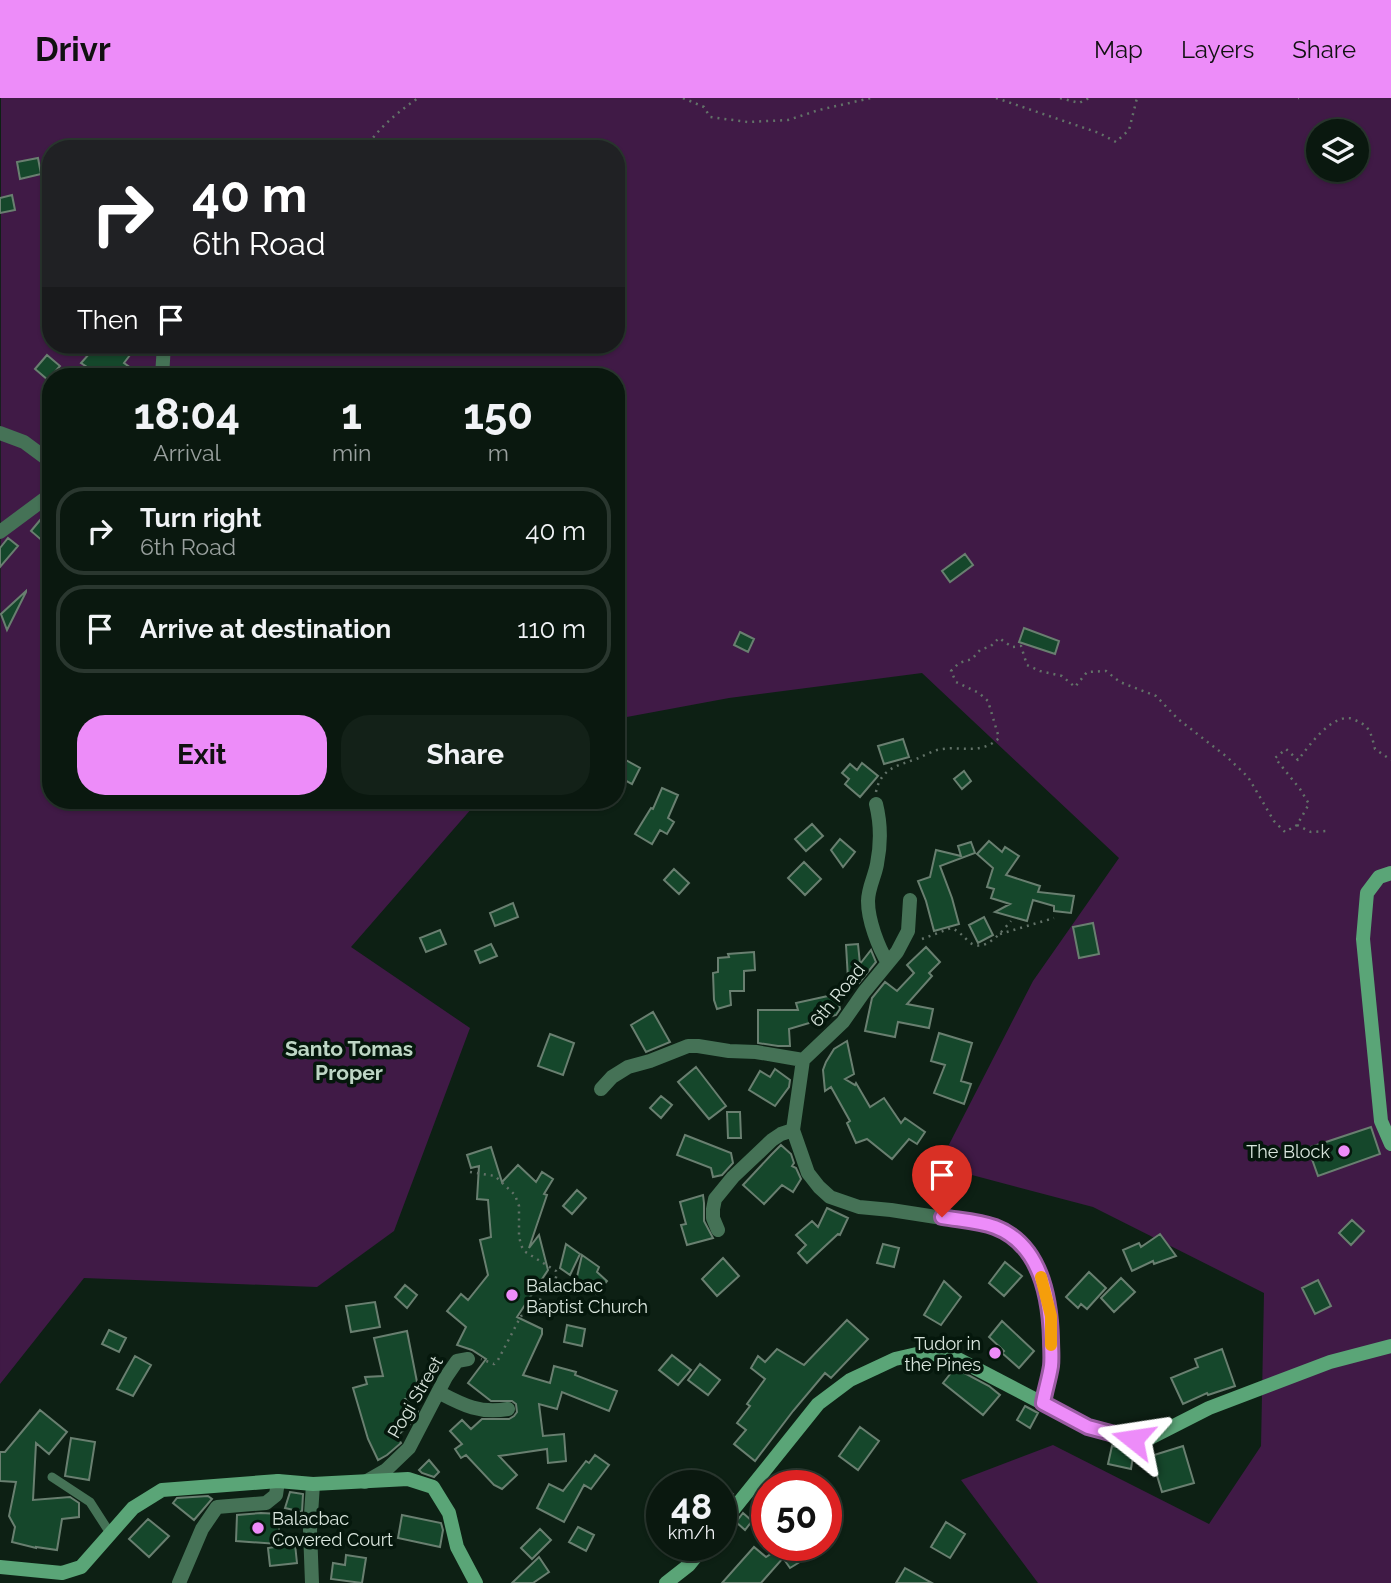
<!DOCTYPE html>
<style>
body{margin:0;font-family:Raleway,sans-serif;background:#132118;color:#f1f3f6;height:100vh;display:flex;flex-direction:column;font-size:26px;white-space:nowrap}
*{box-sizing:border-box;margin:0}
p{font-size:23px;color:#99a09e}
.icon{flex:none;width:38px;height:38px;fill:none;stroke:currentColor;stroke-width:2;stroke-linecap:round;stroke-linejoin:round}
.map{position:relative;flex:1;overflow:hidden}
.drawer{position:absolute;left:42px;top:270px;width:583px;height:441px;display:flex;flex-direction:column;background:#0a180f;border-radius:28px;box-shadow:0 2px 5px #0004,0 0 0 2px #2a372f}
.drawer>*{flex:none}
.banner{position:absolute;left:42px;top:42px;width:583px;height:214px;border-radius:28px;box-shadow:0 2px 5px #0004,0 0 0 2px #2a372f;background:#202124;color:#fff;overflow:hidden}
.tools{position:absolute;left:1306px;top:21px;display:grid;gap:14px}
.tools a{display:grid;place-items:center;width:63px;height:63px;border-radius:50%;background:#0a180f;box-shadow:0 2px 5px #0004,0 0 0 2px #2a372f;font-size:35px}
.speed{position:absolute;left:646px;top:1372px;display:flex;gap:14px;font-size:35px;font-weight:700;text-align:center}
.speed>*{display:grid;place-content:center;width:91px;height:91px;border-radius:50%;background:#0a180f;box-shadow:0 2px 5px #0004,0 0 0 2px #2a372f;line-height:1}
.speed small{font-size:18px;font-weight:400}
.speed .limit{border:10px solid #d22;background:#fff;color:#111}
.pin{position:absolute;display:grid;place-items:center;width:60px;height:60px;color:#fff;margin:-72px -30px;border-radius:50% 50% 50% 0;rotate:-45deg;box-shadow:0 0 7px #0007}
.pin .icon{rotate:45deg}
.me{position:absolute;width:77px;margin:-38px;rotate:285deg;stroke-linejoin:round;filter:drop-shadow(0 0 5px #0008)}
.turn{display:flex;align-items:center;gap:24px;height:147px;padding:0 35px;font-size:32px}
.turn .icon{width:91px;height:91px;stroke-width:2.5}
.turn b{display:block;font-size:49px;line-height:60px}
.then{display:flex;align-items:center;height:66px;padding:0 35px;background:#0003;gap:14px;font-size:26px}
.eta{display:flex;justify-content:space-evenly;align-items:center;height:119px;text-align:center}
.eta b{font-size:42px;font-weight:700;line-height:49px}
.cta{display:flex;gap:14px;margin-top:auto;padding:14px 35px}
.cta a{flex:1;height:80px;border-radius:28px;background:#ed8cf9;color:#111;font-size:28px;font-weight:700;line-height:80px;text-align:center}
.cta a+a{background:#132118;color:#f1f3f6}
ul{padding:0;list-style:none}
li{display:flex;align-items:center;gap:21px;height:88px;margin:0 14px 10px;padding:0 21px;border:4px solid #2a372f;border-radius:28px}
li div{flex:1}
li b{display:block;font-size:26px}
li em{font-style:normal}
header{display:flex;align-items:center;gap:42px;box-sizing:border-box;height:98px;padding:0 35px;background:#ed8cf9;color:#111}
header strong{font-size:33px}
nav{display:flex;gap:38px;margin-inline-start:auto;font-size:24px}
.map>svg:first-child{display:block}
</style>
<header>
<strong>Drivr</strong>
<nav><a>Map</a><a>Layers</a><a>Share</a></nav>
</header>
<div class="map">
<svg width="1391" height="1485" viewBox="0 0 1391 1485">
<rect width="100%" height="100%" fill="#0d2014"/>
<path fill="#401a46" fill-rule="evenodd" d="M1,0H1391V1485H1038L961,1382L1053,1347L1209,1426L1261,1348L1264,1195L1093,1109L938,1068L1033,883L1119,760L922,575L729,600L616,621V278H51V702H479L351,849L470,930L394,1133L317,1189L84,1180L0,1286ZM1318,33H1356V72H1318ZM51,51H616V247H51Z"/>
<path fill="#15472b" stroke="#697f70" stroke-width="2" d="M38,60L41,76L20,81L17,64Z
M12,97L15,112L0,115V100Z
M97,247H105L130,257L124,265L142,278H101L81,265Z
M47,257L60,268L48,282L35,271Z
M41,421L51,429V439L45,445L31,433Z
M8,440L18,448L0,469V450Z
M965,456L973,467L950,484L942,473Z
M26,493V494L7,532L1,516Z
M1024,530L1059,543L1055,556L1019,544Z
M740,534L754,541L748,554L734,547Z
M903,641L909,659L884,666L878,648Z
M624,661L640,670L632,686L616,677Z
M862,665L878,678L860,699L845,686L849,681L842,675L850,666L857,672Z
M964,673L971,683L962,691L954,681Z
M662,690L678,697L668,720L674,724L667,736L660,732L652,746L635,736L651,710L653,711Z
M812,726L823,738L806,753L795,741Z
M840,741L855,754L843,769L831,752Z
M989,743L1002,754L1005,749L1019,758L1006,777L1040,788L1038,794L1074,798L1071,815L1054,813V808L1033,802L1027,823L995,814L1010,806L991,800L994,791L987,789L993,770L977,756Z
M971,744L975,755L940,768L952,800L959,826L934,833L926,803L918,783L930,779L936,752L961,758L958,748Z
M804,764L821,781L805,797L788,780Z
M674,771L689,785L679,796L664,782Z
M513,805L518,819L495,828L490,815Z
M984,819L993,837L978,845L969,827Z
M1093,825L1099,856L1079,860L1073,829Z
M440,832L446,846L426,854L420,840Z
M491,846L497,858L480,865L475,853Z
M858,846L860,866L871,852L876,864L859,885L848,881L846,847Z
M926,849L940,864L929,875L932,878L907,906L933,911L929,930L898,924L895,939L865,933L872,900L885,884L897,893L914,875L907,867Z
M754,854L755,872L744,873V893H730L731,907L717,911L714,902L713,875L718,874V860L729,859L728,856Z
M837,896L840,911L836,917L789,931L790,948H778L758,945V912H798L796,905Z
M653,914L670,944L646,954L631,927Z
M939,935L972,945L961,983L971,986L964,1006L934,995L945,967L931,963Z
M550,936L574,945L563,977L538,968Z
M847,943L854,976L845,981L855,987L856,985L870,1009L884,1000L901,1025L905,1020L925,1034L917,1046L909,1041L892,1061L867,1041L856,1045L847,1025L850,1023L831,989L825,993L823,972L826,964L834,951Z
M696,969L726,1008L709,1021L678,984Z
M775,971L790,982L789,989L775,1008L749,992L760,973L770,979Z
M661,998L672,1007L661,1020L650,1010Z
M727,1014H740L741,1040H728Z
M1371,1029L1380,1056L1318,1078L1308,1050Z
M685,1037L731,1055L733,1065L722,1077L713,1079L711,1070L677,1057Z
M781,1047L791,1056L794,1065L792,1068L796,1070L801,1081L793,1094L782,1087L764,1106L743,1087L771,1057Z
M491,1049L502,1084L518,1067L536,1084L542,1074L553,1081L544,1096L547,1097L529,1150L539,1137L548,1172L517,1219L542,1231V1236L523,1277L550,1285L554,1268L576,1274L575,1277L617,1293L609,1313L562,1294L557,1311L539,1306L543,1338L564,1336L566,1363L548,1365L547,1351L499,1358L517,1377L502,1391L494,1387L466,1357L461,1360L455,1351L462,1346L450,1333L462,1322L471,1331L482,1321H509L514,1318L517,1314L516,1306L512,1303H491L468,1285L486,1261L472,1252L457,1247L466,1229L447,1213L461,1196L468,1202L488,1177L480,1142L491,1139L488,1102L477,1101L479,1068L471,1070L467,1057Z
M577,1092L586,1100L572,1116L563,1108Z
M703,1097L704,1105V1123L713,1140L687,1147L681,1127L686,1126L680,1104Z
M827,1110L848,1120L840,1137L838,1136L807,1165L798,1155L806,1147L796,1137L812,1123L818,1129Z
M1352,1122L1364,1133L1351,1147L1339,1135Z
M1160,1136L1176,1158L1154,1166L1153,1163L1132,1173L1123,1152L1139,1145L1141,1149Z
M566,1146L580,1156L570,1177L560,1170Z
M883,1146L899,1150L894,1169L877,1165Z
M582,1157L599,1169L597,1174L607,1183L596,1196L576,1183Z
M723,1160L739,1178L717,1198L702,1181Z
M1005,1164L1022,1178L1004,1198L989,1185Z
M1089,1174L1106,1190L1087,1211L1081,1206L1078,1210L1066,1199Z
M1121,1180L1135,1194L1114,1214L1101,1200Z
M1318,1182L1331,1208L1315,1216L1302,1190Z
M944,1183L961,1199L941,1227L924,1217Z
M405,1187L417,1197L407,1210L395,1199Z
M375,1204L380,1229L351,1234L346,1208Z
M847,1222L868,1241L831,1280L825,1275L793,1313L755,1363L734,1346L746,1332L737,1325L750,1308L747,1306L765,1281L751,1270L758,1258L765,1264L777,1251L804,1267Z
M1002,1223L1034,1253L1019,1270L1002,1255L1004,1253L989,1239Z
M567,1227L585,1231L582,1248L564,1244Z
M109,1232L126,1240L119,1254L102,1246Z
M407,1233L417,1284H423V1301H406L418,1313L411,1325L397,1338L401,1345L387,1357L378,1362L368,1341L353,1290L367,1286L365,1279L383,1278L374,1240Z
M1222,1251L1235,1288L1208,1297L1207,1295L1183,1306L1171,1280L1198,1269L1195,1261Z
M672,1257L691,1272L678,1287L659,1272Z
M135,1258L151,1267L133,1298L117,1291Z
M700,1266L720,1282L708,1297L688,1282Z
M955,1270L989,1288L1000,1297L983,1317L943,1285Z
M1025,1308L1038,1315L1030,1330L1017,1322Z
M40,1312L67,1334L49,1356L36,1345L33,1402L70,1399L79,1405V1419L62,1421L57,1452L36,1449V1450L12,1444L15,1429L9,1418L16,1384L0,1383V1354H5Z
M860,1329L879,1343L858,1372L839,1358Z
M71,1340L95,1344L89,1382L65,1378Z
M1112,1348L1134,1352L1131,1371L1108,1366Z
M1183,1348L1194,1385L1162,1394L1151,1358Z
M595,1357L609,1367L591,1391L584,1387L564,1424L537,1410L549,1386L563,1393L586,1363L589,1365Z
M429,1362L439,1374L434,1379L422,1375L419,1372Z
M721,1385L733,1396L721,1412Z
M290,1394L303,1396L302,1414L285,1410Z
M208,1398L212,1401L194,1422L173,1405L177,1400Z
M261,1415L280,1416L278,1446L236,1443L237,1417Z
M743,1415L752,1423L745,1432L736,1424Z
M402,1417L441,1425L443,1432L440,1449L398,1440Z
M148,1421L169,1438L149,1459L129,1441Z
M946,1424L965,1436L950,1460L931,1449Z
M578,1429L594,1437L586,1453L569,1444Z
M540,1431L551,1442L532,1461L521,1450Z
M295,1446L297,1465L270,1468L268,1450Z
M785,1447H794L803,1462L790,1470L783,1460L761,1485H722L754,1449L766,1459Z
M346,1457L366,1460L362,1485L331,1481L333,1465L345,1467Z
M539,1459L549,1474L533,1485H512Z
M905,1470L932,1485H896Z"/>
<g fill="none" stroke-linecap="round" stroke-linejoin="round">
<path stroke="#627268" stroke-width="2.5" stroke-dasharray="2 5" stroke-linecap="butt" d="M683,0L704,9L710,19L748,24L788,22L819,12L871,0
M996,0L1099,35L1116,44L1129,32L1137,0
M1060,0L1079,5L1089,0
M1298,0H1299
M365,51C379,29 397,15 418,0
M876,694C881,670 897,668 916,661C924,658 933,652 942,651C963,648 981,657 999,640L988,603L979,595L956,584L951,573L959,565L972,561L980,552L991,548L999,540L1012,549L1021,548L1027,567L1040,573L1062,578L1075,589L1087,574L1106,573L1120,584L1156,598L1178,621L1227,659L1248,679L1274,723L1285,734L1297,727L1309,706L1300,691L1275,660L1286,651L1298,662C1309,648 1329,619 1349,620C1350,620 1358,623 1359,624C1371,629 1372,640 1375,651L1391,662
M1297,727L1311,734L1327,733
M1000,836L1054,820
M922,841L951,830C959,833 963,838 969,844C985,856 1001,834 1011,823
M470,1074L495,1078L515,1097L519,1108V1138L521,1147L524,1153L556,1173L557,1176L554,1186L544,1194L533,1216L521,1218L498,1262L494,1266L481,1261"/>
<path stroke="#457256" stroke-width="9" d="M52,1379L90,1404L110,1435"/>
<path stroke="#457256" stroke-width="14" d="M162,278L164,247
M0,335L24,344L51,364
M0,434L51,396
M876,706C881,726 881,746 877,766C875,778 868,790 868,803C868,822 878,849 888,865
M910,802L908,833L897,854L864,894L843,924L803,962L793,1032L808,1075L819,1089L830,1099L859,1109L891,1112L994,1128L1010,1136L1026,1152L1038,1170L1044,1187L1051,1218V1267L1043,1305
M601,991L612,979L628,969L650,963L688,948H698L729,953L756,954L803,962
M718,1132L713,1120V1111L715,1101L733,1079L772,1042L781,1036L793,1032
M438,1294C463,1307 479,1316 508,1311
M365,1384L386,1372L409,1350L446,1279L457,1263L468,1261
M179,1485L202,1431L217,1409L266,1405L276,1397L278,1383
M312,1485L310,1432L313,1386"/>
<path stroke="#5aa577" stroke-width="14" d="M1391,775L1379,779L1367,795L1363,841L1381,1023L1391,1046
M721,1427L818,1306L850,1282L895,1261L921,1255L952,1258L1088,1329L1133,1341L1150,1340L1209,1310L1330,1264L1391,1248
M0,1469L62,1475L81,1469L133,1410L162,1392L278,1383L313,1386L408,1381L433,1389L449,1415L457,1449L476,1485
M666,1485L689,1467L705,1447"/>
</g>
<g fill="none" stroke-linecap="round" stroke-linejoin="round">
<g stroke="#9a5ba2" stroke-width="18">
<path id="route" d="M942,1119C959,1122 979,1123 995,1129C1040,1146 1050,1199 1051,1242C1051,1250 1052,1260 1051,1268C1049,1281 1045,1293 1043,1305L1088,1329L1133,1341"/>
</g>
<use href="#route" stroke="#ed8cf9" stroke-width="12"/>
<path stroke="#f59e0b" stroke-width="12" d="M1041,1179L1051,1218V1247"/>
</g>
<g fill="#ed8cf9" stroke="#05170c" stroke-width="2.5">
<circle cx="1344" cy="1053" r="7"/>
<circle cx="512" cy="1197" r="7"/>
<circle cx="995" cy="1255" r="7"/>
<circle cx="258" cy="1430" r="7"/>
</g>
<g text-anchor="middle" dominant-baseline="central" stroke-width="7" stroke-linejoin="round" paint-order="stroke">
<g font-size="18" fill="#d9e5dd" stroke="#05170c">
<text transform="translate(837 897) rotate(-51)">6th Road</text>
<text transform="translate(415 1299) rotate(-60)">Pogi Street</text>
</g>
<g font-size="18" fill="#d9e5dd" stroke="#05170c" text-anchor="end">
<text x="1330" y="1053">The Block</text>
<text x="526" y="1187" text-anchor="start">Balacbac<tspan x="526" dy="21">Baptist Church</tspan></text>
<text x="981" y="1245">Tudor in<tspan x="981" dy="21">the Pines</tspan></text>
<text x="272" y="1420" text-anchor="start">Balacbac<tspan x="272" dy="21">Covered Court</tspan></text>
</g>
<g font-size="21" font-weight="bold" fill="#bed6c5" stroke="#05170c">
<text x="349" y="950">Santo Tomas<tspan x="349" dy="24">Proper</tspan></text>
</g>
</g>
</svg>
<div class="tools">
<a><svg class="icon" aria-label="layers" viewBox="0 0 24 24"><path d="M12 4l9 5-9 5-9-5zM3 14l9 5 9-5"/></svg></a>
</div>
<div class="speed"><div>48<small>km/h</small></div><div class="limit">50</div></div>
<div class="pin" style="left:942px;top:1119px;background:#d93025"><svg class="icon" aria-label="arrive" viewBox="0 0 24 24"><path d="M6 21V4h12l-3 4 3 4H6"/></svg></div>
<svg class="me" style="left:1133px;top:1341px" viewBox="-20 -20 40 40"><path d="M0-17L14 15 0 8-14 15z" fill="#ed8cf9" stroke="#fff" stroke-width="4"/></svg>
<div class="banner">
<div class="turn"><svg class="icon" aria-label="right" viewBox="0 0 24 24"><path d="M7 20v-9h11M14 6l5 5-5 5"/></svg><div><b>40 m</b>6th Road</div></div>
<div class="then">Then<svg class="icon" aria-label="arrive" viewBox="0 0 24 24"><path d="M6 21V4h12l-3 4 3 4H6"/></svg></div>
</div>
<section class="drawer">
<div class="eta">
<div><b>18:04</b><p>Arrival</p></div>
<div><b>1</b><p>min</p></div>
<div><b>150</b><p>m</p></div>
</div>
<ul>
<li><svg class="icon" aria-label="right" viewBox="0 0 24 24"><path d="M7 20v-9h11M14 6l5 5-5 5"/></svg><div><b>Turn right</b><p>6th Road</p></div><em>40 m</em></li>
<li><svg class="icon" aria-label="arrive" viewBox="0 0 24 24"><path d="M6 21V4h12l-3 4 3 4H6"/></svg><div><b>Arrive at destination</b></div><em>110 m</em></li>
</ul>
<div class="cta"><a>Exit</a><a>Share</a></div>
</section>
</div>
